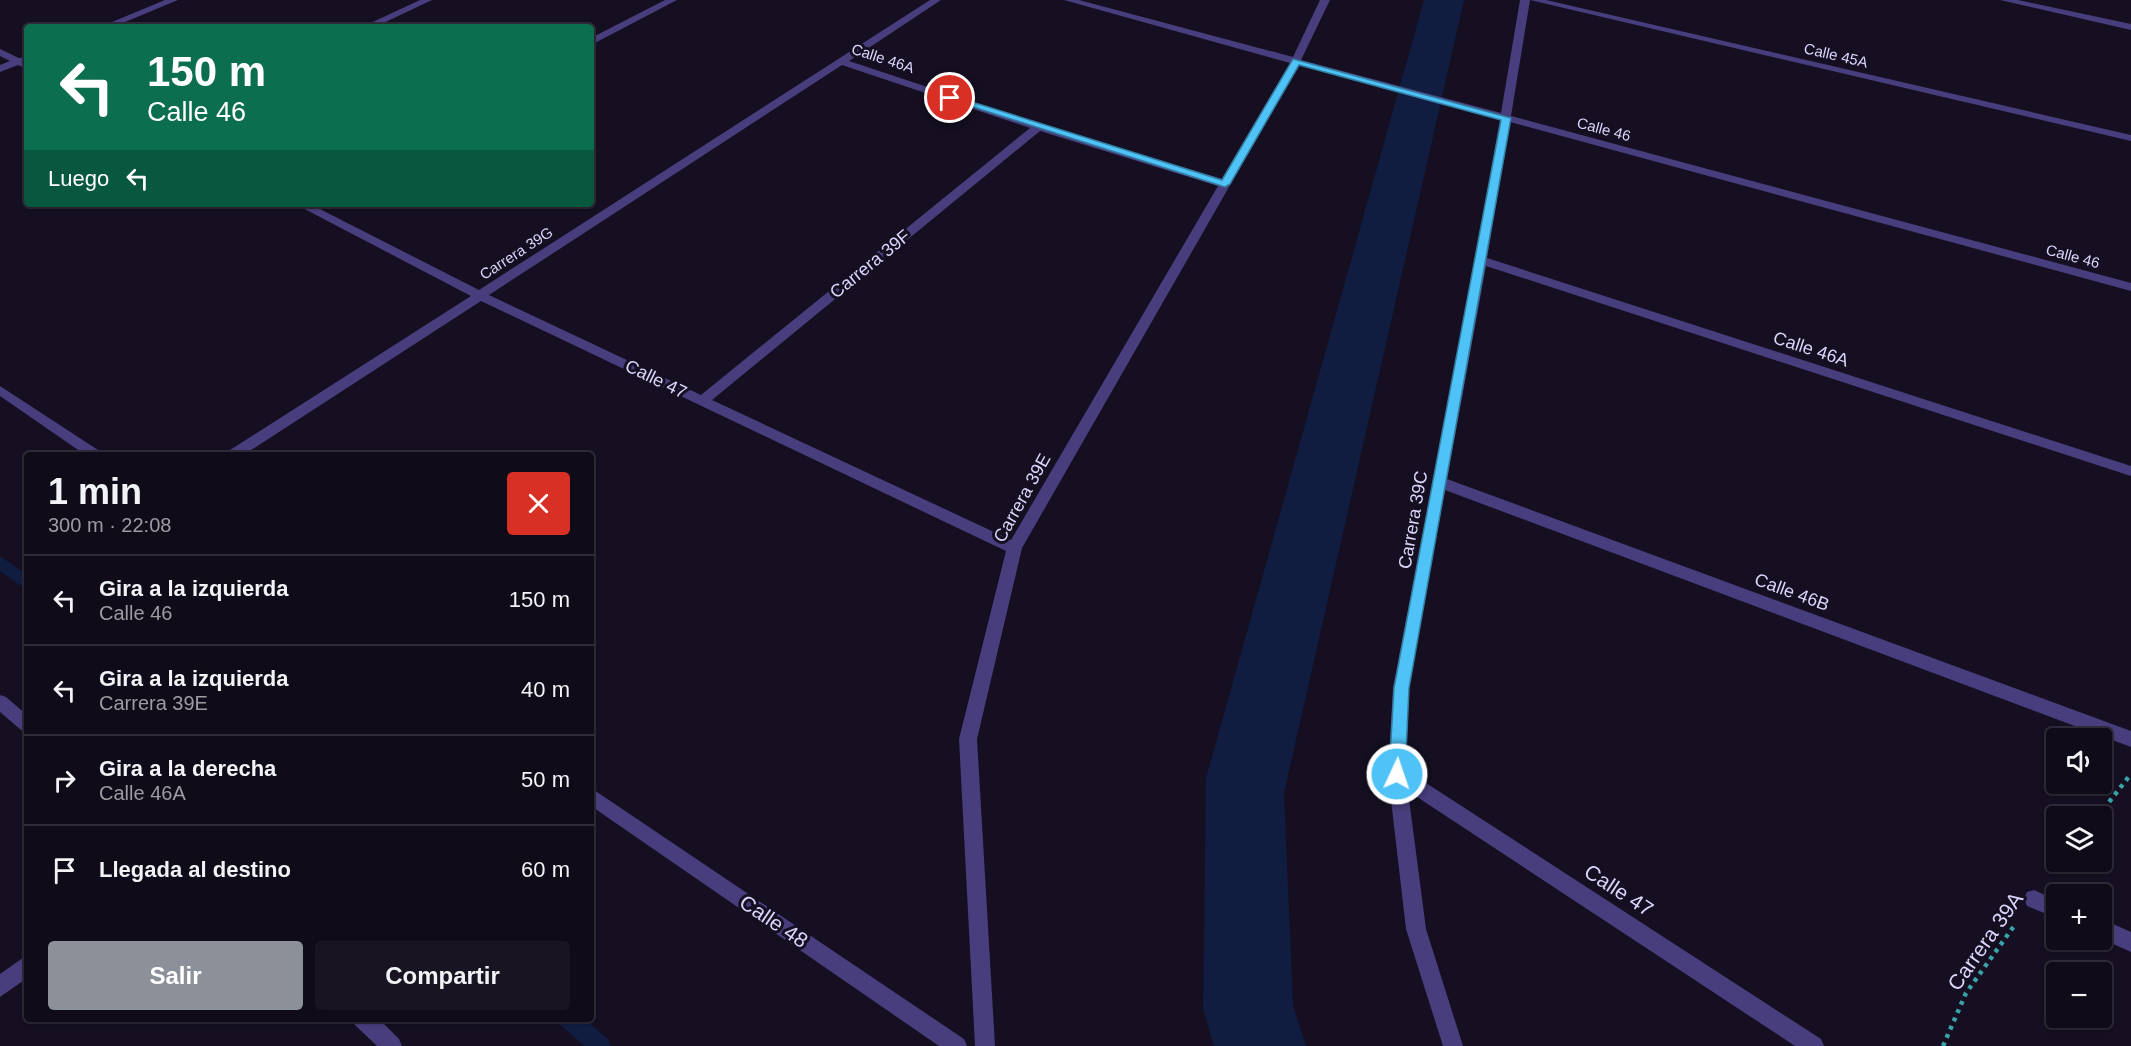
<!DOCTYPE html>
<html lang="es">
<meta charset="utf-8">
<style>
body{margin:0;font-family:Helvetica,sans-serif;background:#191422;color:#f1f3f6;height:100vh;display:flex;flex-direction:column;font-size:22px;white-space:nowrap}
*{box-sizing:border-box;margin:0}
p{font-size:20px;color:#9c9ba2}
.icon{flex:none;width:33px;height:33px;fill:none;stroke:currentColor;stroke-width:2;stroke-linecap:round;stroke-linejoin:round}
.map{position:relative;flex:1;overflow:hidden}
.panel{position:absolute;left:24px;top:452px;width:570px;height:570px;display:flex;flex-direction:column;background:#100b19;border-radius:6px;box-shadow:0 2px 4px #0004,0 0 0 2px #302b38}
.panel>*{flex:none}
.hud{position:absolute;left:24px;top:24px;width:570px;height:183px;border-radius:6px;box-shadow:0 2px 4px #0004,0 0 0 2px #302b38;background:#0b6e4f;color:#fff;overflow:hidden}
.buttons{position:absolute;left:2046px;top:728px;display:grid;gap:12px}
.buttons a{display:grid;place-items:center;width:66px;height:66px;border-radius:6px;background:#100b19;box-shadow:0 2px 4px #0004,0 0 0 2px #302b38;font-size:30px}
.pin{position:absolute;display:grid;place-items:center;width:51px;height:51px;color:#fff;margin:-26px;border:3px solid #fff;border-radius:50%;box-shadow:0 2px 6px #0007}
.me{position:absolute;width:66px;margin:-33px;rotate:3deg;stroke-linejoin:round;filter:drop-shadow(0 0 4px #0008)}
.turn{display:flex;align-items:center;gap:21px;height:126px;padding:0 24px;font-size:27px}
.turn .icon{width:78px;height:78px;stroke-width:2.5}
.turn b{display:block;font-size:42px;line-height:51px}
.then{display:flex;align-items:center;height:57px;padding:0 24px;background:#0003;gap:12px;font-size:22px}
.round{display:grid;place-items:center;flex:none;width:63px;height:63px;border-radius:6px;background:#191422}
.overview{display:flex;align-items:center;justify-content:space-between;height:102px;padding:0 24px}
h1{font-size:36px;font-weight:700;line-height:45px}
.cta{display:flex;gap:12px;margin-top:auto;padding:12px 24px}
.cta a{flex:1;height:69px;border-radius:6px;background:#8c9099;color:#fff;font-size:24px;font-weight:700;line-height:69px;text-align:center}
.cta a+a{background:#191422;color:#f1f3f6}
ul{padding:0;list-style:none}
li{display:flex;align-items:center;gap:18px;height:90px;padding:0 24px;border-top:2px solid #302b38}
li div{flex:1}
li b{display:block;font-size:22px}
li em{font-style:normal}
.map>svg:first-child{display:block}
</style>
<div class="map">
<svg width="2131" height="1046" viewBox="0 0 2131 1046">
<rect width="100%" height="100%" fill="#150f21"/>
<path fill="#101c40" d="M1424,0H1464L1284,793L1293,1005L1306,1046H1214L1203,1009L1206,778Z"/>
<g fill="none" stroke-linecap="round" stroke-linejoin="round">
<path fill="#101c40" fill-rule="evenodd" d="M0,556L27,575V590L0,571Z
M557,1018H584L608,1039L611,1046H585L560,1025Z"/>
<path stroke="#38a4aa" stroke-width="4.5" stroke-dasharray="4 5" stroke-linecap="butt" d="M2098,816L2131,774
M2055,872L2063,861
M1943,1046L1966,993L2014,926"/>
<path fill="#483e7d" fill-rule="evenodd" d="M165,0H178L113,27H100Z
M420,0H432L375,27H362Z
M665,0H677L591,45V38Z
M930,0H941L849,61L1042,125L1222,179L1290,63L1064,0H1079L1293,57L1320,0H1330L1301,60L1501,113L1520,0H1546L2131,135V141L1530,0L1511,116L2131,283V291L1510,122L1487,258L2131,466V476L1486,266L1447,479L2131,731V747L1445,490L1409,688L1406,770L1821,1039L1824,1046H1795L1408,791L1426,929L1463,1046H1443L1406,929L1388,774L1393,688L1475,260L1500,120L1299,65L1022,548L977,739L995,1046H975L959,739L1006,551L481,301L245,454H228L230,450L471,296L295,204H310L479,290ZM842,65L1030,128L701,395L489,295ZM1040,131L1218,186L1011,540L712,400Z
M2000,0H2018L2131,24V30Z
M0,49L19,58L27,57V69L18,65L0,72V65L10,61L0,56Z
M0,386L98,450L100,454H84L0,396Z
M0,695L6,697L27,715V732L21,730L0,712Z
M591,788L964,1039L967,1046H939L591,806Z
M2034,890L2056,900V918L2027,906L2024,899L2027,892Z
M2102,919L2131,932V952L2102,939Z
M27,955V978L0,997V974Z
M352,1018H378L399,1039L402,1046H377L355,1025Z"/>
</g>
<path fill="#4fc3f7" stroke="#337fa1" stroke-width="1.5" d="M1293,59L1511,118L1409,688L1405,774L1403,779L1397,781L1391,779L1389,774L1394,688L1501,120L1299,65L1230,184L1225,187L945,98L953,96L1222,180Z"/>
<g text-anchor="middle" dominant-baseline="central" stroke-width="6" stroke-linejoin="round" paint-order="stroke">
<g font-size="15" fill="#ddd4fb" stroke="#150f21">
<text transform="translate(1836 55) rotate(13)">Calle 45A</text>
<text transform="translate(883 58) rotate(18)">Calle 46A</text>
<text transform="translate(1604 129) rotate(15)">Calle 46</text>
<text transform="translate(516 253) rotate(-33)">Carrera 39G</text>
<text transform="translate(2073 256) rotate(15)">Calle 46</text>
</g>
<g font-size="18" fill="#ddd4fb" stroke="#150f21">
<text transform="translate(870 264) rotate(-39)">Carrera 39F</text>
<text transform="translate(1811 349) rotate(18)">Calle 46A</text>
<text transform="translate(656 379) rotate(26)">Calle 47</text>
<text transform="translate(1022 498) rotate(-61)">Carrera 39E</text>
<text transform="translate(1413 520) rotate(-80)">Carrera 39C</text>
<text transform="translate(1792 592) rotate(20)">Calle 46B</text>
</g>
<g font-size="21" fill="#ddd4fb" stroke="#150f21">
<text transform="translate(1619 890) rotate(33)">Calle 47</text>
<text transform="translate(774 921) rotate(34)">Calle 48</text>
<text transform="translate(1985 941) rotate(-55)">Carrera 39A</text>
</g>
</g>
</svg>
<div class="buttons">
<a><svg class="icon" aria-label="sound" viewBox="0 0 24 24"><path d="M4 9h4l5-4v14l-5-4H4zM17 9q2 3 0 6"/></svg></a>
<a><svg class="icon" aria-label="layers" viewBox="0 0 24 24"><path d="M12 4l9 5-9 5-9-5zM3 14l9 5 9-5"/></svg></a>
<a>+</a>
<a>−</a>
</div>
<div class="pin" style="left:950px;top:98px;background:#d93025"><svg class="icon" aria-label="arrive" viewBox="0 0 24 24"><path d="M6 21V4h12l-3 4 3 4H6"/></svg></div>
<svg class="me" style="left:1397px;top:774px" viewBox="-20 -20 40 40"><circle r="17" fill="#4fc3f7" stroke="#fff" stroke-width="3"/><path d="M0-11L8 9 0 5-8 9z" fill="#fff"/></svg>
<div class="hud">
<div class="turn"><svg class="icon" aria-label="left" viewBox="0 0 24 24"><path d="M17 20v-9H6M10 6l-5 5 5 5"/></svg><div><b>150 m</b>Calle 46</div></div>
<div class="then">Luego<svg class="icon" aria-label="left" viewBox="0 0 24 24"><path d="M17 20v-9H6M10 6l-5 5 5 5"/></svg></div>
</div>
<section class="panel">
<div class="overview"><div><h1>1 min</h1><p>300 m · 22:08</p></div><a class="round" style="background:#d93025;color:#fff"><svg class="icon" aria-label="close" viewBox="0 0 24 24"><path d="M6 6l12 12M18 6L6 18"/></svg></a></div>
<ul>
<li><svg class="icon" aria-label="left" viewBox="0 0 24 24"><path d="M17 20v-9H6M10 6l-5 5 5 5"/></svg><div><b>Gira a la izquierda</b><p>Calle 46</p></div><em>150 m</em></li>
<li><svg class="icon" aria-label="left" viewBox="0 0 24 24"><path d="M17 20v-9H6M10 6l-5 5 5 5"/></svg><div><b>Gira a la izquierda</b><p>Carrera 39E</p></div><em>40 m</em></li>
<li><svg class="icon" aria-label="right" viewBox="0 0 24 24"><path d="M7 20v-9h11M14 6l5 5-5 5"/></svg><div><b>Gira a la derecha</b><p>Calle 46A</p></div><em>50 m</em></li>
<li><svg class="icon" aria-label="arrive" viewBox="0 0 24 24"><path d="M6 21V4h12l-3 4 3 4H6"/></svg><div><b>Llegada al destino</b></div><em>60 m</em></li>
</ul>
<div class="cta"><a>Salir</a><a>Compartir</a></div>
</section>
</div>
